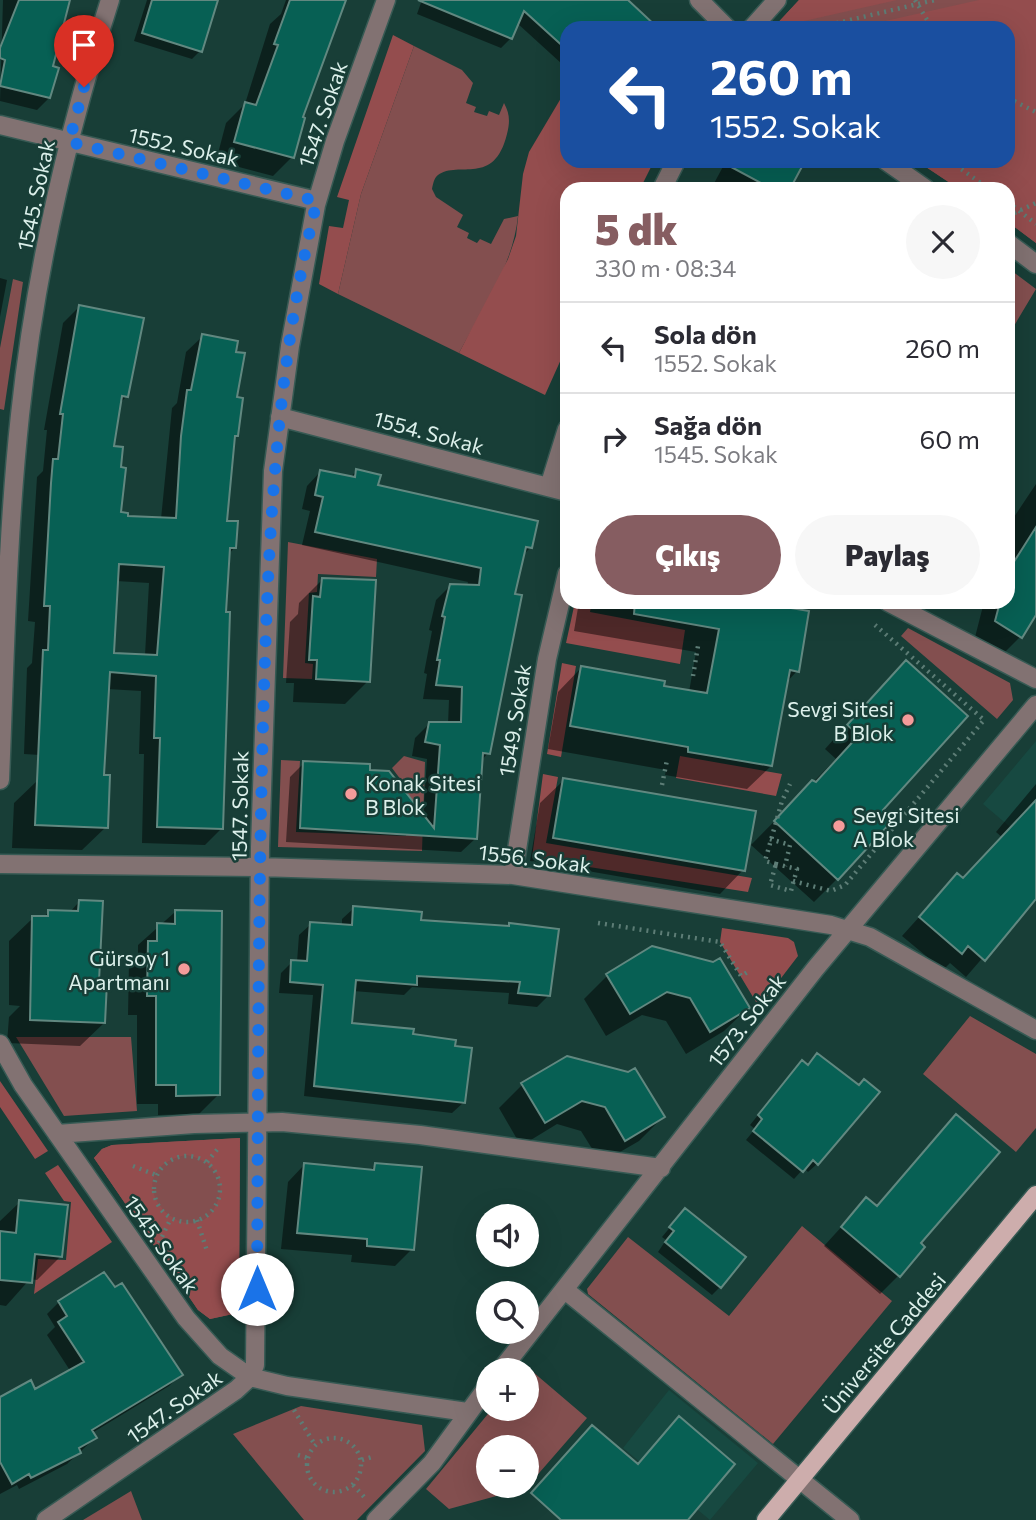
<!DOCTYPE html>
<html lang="tr">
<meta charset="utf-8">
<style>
body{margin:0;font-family:Commissioner,sans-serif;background:#f7f7f7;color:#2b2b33;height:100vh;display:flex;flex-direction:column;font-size:26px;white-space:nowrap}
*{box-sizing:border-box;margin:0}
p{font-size:23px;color:#7c7c81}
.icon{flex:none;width:38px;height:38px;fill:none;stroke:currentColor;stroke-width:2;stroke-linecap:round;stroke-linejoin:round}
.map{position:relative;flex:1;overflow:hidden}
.panel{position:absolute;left:560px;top:182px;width:455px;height:427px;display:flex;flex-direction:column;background:#fff;border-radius:21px;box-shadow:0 7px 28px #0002}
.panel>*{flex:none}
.hud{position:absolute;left:560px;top:21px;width:455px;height:147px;border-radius:21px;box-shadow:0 7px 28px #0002;background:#1a4fa0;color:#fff;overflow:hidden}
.tools{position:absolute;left:476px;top:1204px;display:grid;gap:14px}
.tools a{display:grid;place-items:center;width:63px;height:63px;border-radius:50%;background:#fff;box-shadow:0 7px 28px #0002;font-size:35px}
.pin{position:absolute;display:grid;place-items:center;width:60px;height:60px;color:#fff;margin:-72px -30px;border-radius:50% 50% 50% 0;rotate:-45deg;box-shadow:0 0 7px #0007}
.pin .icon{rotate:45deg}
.me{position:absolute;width:77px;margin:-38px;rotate:0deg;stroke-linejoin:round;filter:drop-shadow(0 0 5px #0008)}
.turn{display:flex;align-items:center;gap:24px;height:147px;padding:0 35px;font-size:32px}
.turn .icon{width:91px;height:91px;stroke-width:2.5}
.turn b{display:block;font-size:49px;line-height:60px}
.round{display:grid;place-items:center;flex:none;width:74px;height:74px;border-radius:37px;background:#f7f7f7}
.overview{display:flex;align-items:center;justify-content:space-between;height:119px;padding:0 35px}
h1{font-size:42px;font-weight:800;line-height:52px;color:#865d61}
.button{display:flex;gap:14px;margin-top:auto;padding:14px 35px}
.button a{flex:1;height:80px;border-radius:42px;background:#865d61;color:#fff;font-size:28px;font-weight:800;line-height:80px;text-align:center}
.button a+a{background:#f7f7f7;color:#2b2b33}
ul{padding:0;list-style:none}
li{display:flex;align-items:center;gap:21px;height:91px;padding:0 35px;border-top:2px solid #e1e1e2}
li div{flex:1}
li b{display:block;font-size:26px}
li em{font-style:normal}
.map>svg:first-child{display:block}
</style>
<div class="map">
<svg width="1036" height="1520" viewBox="0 0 1036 1520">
<rect width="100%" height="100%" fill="#183e37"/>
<path fill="#174941" d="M1036,741V849L983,804Z
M669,1390L758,1463L710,1520L623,1448Z"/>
<path fill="#834f4f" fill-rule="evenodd" d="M799,0H1036V243L1008,222V189H959L917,161H1008V28H773Z
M414,46L462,70L473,83L466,103L476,107L474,112L487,116L489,111L499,115L504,103C510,114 510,122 507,134C494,187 459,160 438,175C434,178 433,184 432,189L436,197L463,215L457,227L469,233L467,238L477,243L480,239L491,244L504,219L518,216C513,266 482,310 459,353L338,294L361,194Z
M1008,268L1036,289L1008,336Z
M13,279L23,282L4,410L0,409V348Z
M288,542L377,559L376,577L318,574L317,592L309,593L305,663L313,664L312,679L283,678Z
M908,628L1010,683L1013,700L997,719L901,636Z
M404,756L425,762L422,851L278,847L281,760L300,761L296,832L406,836L409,801H403L404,784L392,768Z
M970,1016L1036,1054V1128L1016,1152L923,1074Z
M16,1037H131L137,1111L64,1116Z
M240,1138L239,1301L233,1314L210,1319L198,1310L94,1158L102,1149L112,1145Z
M802,1226L892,1301L773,1444L588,1294L587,1289L628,1237L729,1316Z
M526,1366L587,1418L526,1488L449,1509L426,1489L492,1409H527V1370H523ZM488,1447H527V1486H488Z
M301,1406L422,1425L425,1451L357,1520H304L233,1434Z
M131,1491L142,1520H83Z"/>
<path fill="#944d4e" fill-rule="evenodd" d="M799,0H897L773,28Z
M979,0H1036V243L1008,222V189H959L917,161H1008V28H854Z
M393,35L414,46L361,194L338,294L319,284L329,226L343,228L349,200L337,197Z
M567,88V161H654L640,189H567V346L545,395L459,353L508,259L516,236L523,174L529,152Z
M575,602H592L590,612L685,630L680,664L566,643Z
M562,663L576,666L561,757L547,754Z
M680,756L782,774L776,796L676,778Z
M543,774L558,777L546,843L752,878L748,892L532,858Z
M722,928L788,938L794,942L798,956L759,1007L720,942Z
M0,1081L48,1151L35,1159L0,1107Z
M240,1138L239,1301L233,1314L210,1319L198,1310L94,1158L102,1149L112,1145ZM186,1155C208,1159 227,1175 218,1200C195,1266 104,1173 186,1155Z
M58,1165L112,1242L34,1294L38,1259L66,1260L71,1202L64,1201L45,1173Z"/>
<path fill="#0007" fill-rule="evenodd" d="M3,0H71L51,68L49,98L37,110L0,101Z
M147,0H216L200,51L192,59L134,41Z
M286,0H344L300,118L292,157L273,176L216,161L226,123L245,104L270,24L281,14Z
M422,0H621L595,28H567V59L562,64L517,23L511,38L501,48L417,14Z
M726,161L788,189H711Z
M0,278L7,280L0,317Z
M79,307L126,397L119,404L112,447L119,514L126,517L161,519L172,408L177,403L186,352L203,336L234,353L236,435L233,438L225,522L235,547L228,555L224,613L221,829L205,845L142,843L144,754H139L141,691L107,689L87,758L24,754L27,668L32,663L35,622L28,621L37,477L43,471L47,430H44L63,323ZM116,581L149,583L145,655L112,654Z
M321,471L350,478L356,471L376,486L531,547L522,556L488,753L481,761L476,838L461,852L286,842L290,777L304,763L368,772L423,817L427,759L412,756L415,738L429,724H448L449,700L423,699L427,674L424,673L432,631L429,630L436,600L451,585L467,586L468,582L302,545L310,511L302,509L307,486Z
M1036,484V612L1020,637L997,660L973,645L984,602H1008V526Z
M322,580L368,681L345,704L293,702L294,683H286L290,622L298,614L299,603Z
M579,602H744L797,671L786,683L771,766L747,789L665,775L666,770L548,749L558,692L581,668L689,692L696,652L574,631Z
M945,602H957L953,606Z
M883,685L880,811L837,879L814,902L751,845L836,759L825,749Z
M38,780L106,827L82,850L12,848L14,803Z
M564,780L743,870L720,894L530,861L540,803Z
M1036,784V896L966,977L950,963L943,970L902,936L957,875L963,880L1003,838L996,832Z
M79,902L104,1023L80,1046L7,1043L9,1017L20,1006L9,1005V941L33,918H42L49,912L69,913Z
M354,908L419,922L507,928L510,925L548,996L537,1007L508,1004L509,993L412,987L404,995L353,991L350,1025L411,1036L453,1048L464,1102L452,1113L304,1096L313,995L279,993L281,973L292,962H297L299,935L311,924L342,926V919Z
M175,912L219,1094L199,1114L158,1115V1104H137V1015H128L129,962L138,954V945Z
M607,976L748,1008L724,1031L686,1054L666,1021L642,1015L606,1036L584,999Z
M807,1066L878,1092L817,1164L808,1172L804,1168L794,1179L746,1140L755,1129L750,1125L794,1071Z
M522,1085L663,1117L639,1141L601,1163L581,1131L557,1124L521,1146L499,1108Z
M956,1117L898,1276L880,1294L824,1246L866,1200L875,1207Z
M304,1165L369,1171L376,1165L412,1249L395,1266L351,1262L352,1255L281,1249L288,1182Z
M20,1202L61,1256L37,1280L30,1279L6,1306L0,1305V1221Z
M677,1219L720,1287L712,1295L658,1252L666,1240L662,1237Z
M104,1274L181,1374L169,1386L92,1433L95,1438L67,1464L19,1489L17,1485L0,1494V1400L34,1392L71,1372L47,1335L55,1327L47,1314L59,1302Z"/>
<path fill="#076054" stroke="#618880" stroke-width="2" fill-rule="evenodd" d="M19,0H70L53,66L59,68L50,98L0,86L5,60L0,58V48Z
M152,0H218L202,52L142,33Z
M290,0H346L303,117L305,118L294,158L234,142L245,102L256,105L278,45L274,44Z
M418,0H628L658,28H567V50L524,11L512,39Z
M720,161H805L790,189H772Z
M79,305L144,318L128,397L122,396L114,446L123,447L121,467L126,468L121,512L128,513V516L176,518L181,436L187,390H191L202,334L238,341L236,352L245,353L237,397L243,398L238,436H235L227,521H238L236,548H230L226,612H230L223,829L157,827L160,738H154L156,676L110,672L104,775H110L108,828L35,825L43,650H48L50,606H44L51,483L53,459H58L63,414H60ZM119,564L164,567L157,655L114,653Z
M356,469L381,475L378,485L538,521L532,548L526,547L515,594L522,595L490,754L483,753L477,839L300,828L303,761L370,764V770L389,771L434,828L440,745L425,742L429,722H461L462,687L436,685L440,660H437L445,617L442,616L450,584L479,585L481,568L315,532L323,497L315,495L320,470L355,477Z
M1036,527V615L1022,638L995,621L1000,602H1008L1010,568Z
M322,578L376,580L370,682L316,679L317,660H309L313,596L320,597Z
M635,602H754L809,611L799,672L790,670L772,766L688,752V747L570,726L581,666L665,681L664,686L707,693L719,629L634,614Z
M906,660L968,716L883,810L893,820L838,880L774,821L812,780L816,782L859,735L847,725Z
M563,778L756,811L745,871L553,838Z
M1036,800V899L985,961L968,946L962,954L919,917L957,873L963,878Z
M79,900L103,901L99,981L107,982L105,1023L30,1020L32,916H48V910L78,911Z
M353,906L422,912L421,920L509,926V923L559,929L550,996L518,993L520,982L417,976V985L356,980L352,1023L414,1029L413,1034L456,1040L455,1046L472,1048L465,1103L314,1086L323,985L290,982L291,960L307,961L310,922L352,925Z
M175,910L222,911L220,1095L176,1096V1085H156V996H147L148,941H157V923L175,924Z
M652,946L713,962L720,958L750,1008L710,1032L690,998L667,992L630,1014L606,974Z
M817,1053L859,1085L864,1079L880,1092L818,1165L813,1160L803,1172L753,1131L762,1119L758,1115L802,1060L808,1065Z
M567,1056L628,1072L635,1068L665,1117L625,1141L605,1107L582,1101L545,1123L521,1083Z
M956,1114L1000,1152L921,1243L925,1247L900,1277L841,1227L866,1197L877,1206Z
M304,1163L374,1170L375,1163L422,1167L414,1250L367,1246V1239L297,1233Z
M19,1200L68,1205L62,1257L35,1254L32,1283L0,1280V1231L16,1233Z
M685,1208L746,1257L721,1288L665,1242L674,1231L669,1227Z
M104,1272L115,1287L122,1283L183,1375L92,1430L97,1438L79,1448L81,1453L31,1478L29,1474L12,1484L0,1462V1397L31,1380L35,1389L84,1362L58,1322L67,1316L58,1301Z
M679,1416L735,1464L688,1520H561L531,1493L592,1425L638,1464Z"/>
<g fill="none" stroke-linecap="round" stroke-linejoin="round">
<g stroke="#375a54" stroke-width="21">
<path id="minor" d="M699,0L727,28
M752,28L777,0
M0,125L317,201
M886,161L926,189
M662,189L676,161
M1008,243L1036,264
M280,417L567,492
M549,487L567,429
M888,602L1036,679
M0,780C5,659 7,536 20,415C35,274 67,134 110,0
M0,864L260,867L513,875L831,925L870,937L1036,1030
M513,875L547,659L567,574
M0,1044L23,1085L186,1318L220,1356L250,1377L287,1386L467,1412
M57,1134L194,1124L282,1122L420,1135L661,1168
M565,1290L850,1520
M501,1370L815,969L1036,705
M46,1520L236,1390L250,1377L255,1365L260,847L273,471L290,346L316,205L335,141L386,0
M376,1520L432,1463L488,1386"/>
</g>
<g stroke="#375a54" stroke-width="21">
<path id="major" d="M766,1520L1036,1195"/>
</g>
<path stroke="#5d7d76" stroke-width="4.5" stroke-dasharray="2 5" stroke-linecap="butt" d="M915,0L932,28
M816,28L935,0
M1008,98L1036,112
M950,161L989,189
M1008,202L1036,224
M1008,216L1036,203
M693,676L698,646
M662,785L667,760
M770,839L790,845L785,866
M776,864L765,861L782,801L790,784
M776,864L797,869L791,891L770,885Z
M793,881L831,891L845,885L984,720L875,625
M598,923L720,942L741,976L751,970
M154 1189a33 33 0 1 1 66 0a33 33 0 1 1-66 0Z
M207,1162L220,1146
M133,1166L156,1175
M197,1220L207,1251
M159,1243L171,1218
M294,1410L315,1445
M307 1465a27 27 0 1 1 54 0a27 27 0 1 1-54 0Z
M298,1455L308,1458
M362,1460L372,1457
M353,1485L367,1500"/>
<use href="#minor" stroke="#827272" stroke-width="18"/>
<use href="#major" stroke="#cdadac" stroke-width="18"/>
</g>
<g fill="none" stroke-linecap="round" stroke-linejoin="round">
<path stroke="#1a73e8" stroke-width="12" stroke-dasharray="0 21.6" d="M84,87L69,142L317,201C274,373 268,549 263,724C258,912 258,1101 257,1289"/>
</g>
<g fill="#f59b9a" stroke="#183e37" stroke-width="2.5">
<circle cx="908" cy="720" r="7"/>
<circle cx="351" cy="794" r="7"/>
<circle cx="839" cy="826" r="7"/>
<circle cx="184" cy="969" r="7"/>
</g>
<g text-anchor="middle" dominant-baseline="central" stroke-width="5" stroke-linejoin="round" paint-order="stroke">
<g font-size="21" fill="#dcf0eb" stroke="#183e37">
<text transform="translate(322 114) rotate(-71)">1547. Sokak</text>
<text transform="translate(184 146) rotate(13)">1552. Sokak</text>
<text transform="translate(35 195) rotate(-78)">1545. Sokak</text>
<text transform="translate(429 432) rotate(15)">1554. Sokak</text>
<text transform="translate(514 720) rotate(-81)">1549. Sokak</text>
<text transform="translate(239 806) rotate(-89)">1547. Sokak</text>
<text transform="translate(535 858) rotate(7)">1556. Sokak</text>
<text transform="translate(746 1020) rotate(-52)">1573. Sokak</text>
<text transform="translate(162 1244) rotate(55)">1545. Sokak</text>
<text transform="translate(884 1343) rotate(-50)">Üniversite Caddesi</text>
<text transform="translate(174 1406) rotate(-35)">1547. Sokak</text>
</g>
<g font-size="21" fill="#dcf0eb" stroke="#183e37" text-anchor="end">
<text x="894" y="708">Sevgi Sitesi<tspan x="894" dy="24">B Blok</tspan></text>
<text x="365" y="782" text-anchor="start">Konak Sitesi<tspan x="365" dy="24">B Blok</tspan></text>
<text x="853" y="814" text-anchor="start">Sevgi Sitesi<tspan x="853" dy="24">A Blok</tspan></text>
<text x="170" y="957">Gürsoy 1<tspan x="170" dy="24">Apartmanı</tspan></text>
</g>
</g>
</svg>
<div class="tools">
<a><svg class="icon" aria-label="sound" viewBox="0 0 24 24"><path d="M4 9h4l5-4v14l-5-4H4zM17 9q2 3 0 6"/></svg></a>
<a><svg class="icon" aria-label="search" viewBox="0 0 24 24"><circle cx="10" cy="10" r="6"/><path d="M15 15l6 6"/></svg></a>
<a>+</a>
<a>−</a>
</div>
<div class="pin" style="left:84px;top:87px;background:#d93025"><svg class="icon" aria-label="arrive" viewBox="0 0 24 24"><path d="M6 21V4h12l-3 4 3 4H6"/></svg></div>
<svg class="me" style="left:257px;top:1289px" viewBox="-20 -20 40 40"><circle r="19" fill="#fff"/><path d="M0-13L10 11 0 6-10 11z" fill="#1a73e8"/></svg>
<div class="hud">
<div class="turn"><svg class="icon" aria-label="left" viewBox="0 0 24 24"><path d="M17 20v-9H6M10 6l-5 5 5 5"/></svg><div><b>260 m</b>1552. Sokak</div></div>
</div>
<section class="panel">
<div class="overview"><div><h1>5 dk</h1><p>330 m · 08:34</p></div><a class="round"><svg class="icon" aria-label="close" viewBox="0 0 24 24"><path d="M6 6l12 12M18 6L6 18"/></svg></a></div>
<ul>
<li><svg class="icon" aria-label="left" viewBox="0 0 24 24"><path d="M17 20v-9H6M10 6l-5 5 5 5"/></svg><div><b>Sola dön</b><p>1552. Sokak</p></div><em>260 m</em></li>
<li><svg class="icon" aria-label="right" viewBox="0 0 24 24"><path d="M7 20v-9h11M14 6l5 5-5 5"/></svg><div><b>Sağa dön</b><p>1545. Sokak</p></div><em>60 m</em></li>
</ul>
<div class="button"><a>Çıkış</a><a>Paylaş</a></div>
</section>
</div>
